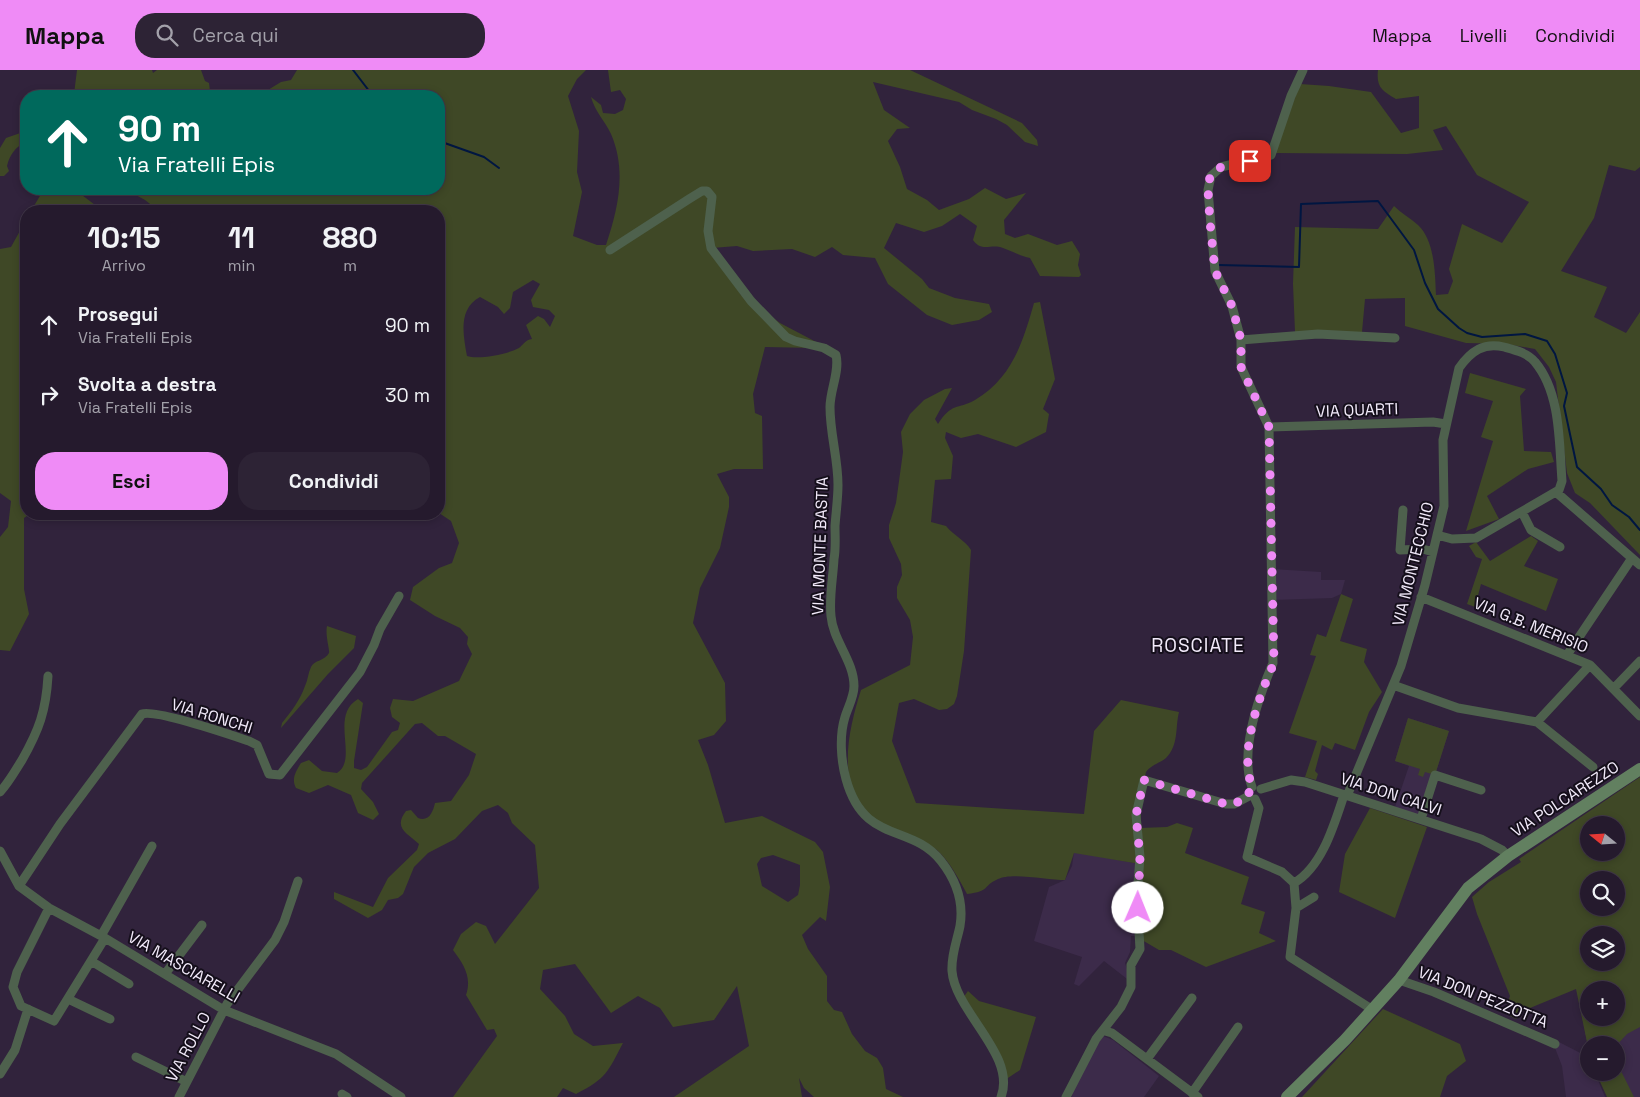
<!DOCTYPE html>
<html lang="it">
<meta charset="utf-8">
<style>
body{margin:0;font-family:"Space Grotesk",sans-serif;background:#2d2335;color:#f1f3f6;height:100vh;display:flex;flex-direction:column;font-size:19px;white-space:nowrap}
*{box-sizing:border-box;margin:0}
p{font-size:16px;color:#a3a1aa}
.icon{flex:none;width:28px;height:28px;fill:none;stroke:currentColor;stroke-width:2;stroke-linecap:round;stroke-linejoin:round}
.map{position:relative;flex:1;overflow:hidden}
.panel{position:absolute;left:20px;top:135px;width:425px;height:315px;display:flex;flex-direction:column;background:#251a2d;border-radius:20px;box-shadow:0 2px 8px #0003,0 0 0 1px #423849}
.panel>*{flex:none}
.top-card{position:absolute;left:20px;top:20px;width:425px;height:105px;border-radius:20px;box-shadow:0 2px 8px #0003,0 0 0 1px #423849;background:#00695c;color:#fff;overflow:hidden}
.needle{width:32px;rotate:288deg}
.tools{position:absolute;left:1580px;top:746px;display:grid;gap:10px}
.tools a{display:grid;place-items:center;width:45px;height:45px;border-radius:50%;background:#251a2d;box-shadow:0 2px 8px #0003,0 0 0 1px #423849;font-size:25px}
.pin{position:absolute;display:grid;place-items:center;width:42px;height:42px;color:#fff;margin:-21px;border-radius:10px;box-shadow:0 2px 8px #0006}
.me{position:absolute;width:55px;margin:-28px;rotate:1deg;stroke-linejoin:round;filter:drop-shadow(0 0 4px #0008)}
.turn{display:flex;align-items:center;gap:18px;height:105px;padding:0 15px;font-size:22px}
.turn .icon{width:65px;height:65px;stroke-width:2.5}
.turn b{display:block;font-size:35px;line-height:42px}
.eta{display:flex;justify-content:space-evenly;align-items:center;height:85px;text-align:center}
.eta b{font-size:30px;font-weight:800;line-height:35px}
.primary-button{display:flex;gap:10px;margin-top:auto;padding:10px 15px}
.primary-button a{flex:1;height:58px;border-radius:20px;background:#ef8bf6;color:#111;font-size:20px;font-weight:800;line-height:58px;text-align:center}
.primary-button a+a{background:#2d2335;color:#f1f3f6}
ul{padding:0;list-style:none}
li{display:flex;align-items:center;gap:15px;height:70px;padding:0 15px}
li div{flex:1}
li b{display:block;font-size:19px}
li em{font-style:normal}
header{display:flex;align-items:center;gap:30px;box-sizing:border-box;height:70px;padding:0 25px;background:#ef8bf6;color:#111}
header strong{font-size:24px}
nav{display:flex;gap:28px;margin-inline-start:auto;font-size:18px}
.search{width:350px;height:45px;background:#2d2335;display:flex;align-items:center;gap:12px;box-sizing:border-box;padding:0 18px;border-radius:20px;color:#a3a1aa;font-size:19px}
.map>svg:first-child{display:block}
</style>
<header>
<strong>Mappa</strong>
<div class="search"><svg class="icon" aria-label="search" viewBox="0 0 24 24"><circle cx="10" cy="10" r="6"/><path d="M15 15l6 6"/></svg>Cerca qui</div>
<nav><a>Mappa</a><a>Livelli</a><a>Condividi</a></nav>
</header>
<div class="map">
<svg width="1640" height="1027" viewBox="0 0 1640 1027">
<rect width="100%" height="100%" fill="#31233c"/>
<path fill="#3c2b4a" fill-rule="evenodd" d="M1272,499L1321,502V510H1345L1341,524L1332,528L1272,530Z
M1408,648L1449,661L1421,749L1394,740L1409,696L1395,691Z
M1074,782L1140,794L1137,866H1131L1130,882L1125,893L1131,912L1104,891L1079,916L1074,914L1082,887L1034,871L1049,817L1065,810L1072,796Z
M1640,849V1027H1617L1602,1003L1616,1002V975H1589V981L1571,893L1589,882V892H1616L1615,865ZM1589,920H1616V948H1589Z
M1103,966L1113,970L1159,1006L1144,1027H1072L1073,1017L1089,986Z
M1559,972L1588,987L1589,1002L1595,1003L1605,1027H1566L1562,996L1555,978Z"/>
<path fill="#3f4826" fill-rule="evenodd" d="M77,0H152L153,3L157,0H201L205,11L209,13L210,21L202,25L193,26H78L74,24Z
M297,0H586L577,9L568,26L579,61L577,102L582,122L573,166L597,175H606C618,139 627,101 611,64C605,51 595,42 591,27L601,35L603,43L615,44L623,40L626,29L620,20L611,22L608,0H910L1022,53L1037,70L1038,76L1025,72L1007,55L996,49L972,40L959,32L873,12L884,40L910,58L897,59L888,71L900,97L907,119L927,130L939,140L969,129L985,118L1006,129L1026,123L1004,150L1005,164L1015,168L1028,164L1057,175L1072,171L1080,184L1078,195L1081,205L1079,207L1040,206L1030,188C1020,186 1012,181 1003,178C991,173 982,183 973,170L977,156L960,144L942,156L924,162L896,153L884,178L922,209L929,218L955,228L989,234L992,242L979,250L952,255L927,245L888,214L875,188L843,185L832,177L815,187L792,179L753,181L737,176L712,178L741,225L780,253L820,274L815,278L765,277L753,324L755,343L762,346L763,399H734L717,404L729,427V437L720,478L700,518L693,553L725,613L726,651L714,665L698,670L708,695L725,753L762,746L815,772L823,782L830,817L826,851L820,847L802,865L808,879L827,906V931L834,940L842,942L852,964L865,981L877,988L883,998L886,1019L903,1027H814L804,1018L799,1008L802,1027H674L749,976L737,916L714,950L673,957L660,938L638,926L611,943L575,894L543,900L540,919L565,946L574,964L593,976L623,973C607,1003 607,1008 576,1024L563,1018L557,1027H453L497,966L494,959L487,960L466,925C472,907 464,895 453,880L461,864L476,852L486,856L495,874L539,818L535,775L512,753L508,743L498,735L482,741L455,769L428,783L414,797L403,824L398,828L388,830L382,840L368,848L334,829V822L373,837L388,808L417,780L419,774C407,763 393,758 406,741L411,740L418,748C429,752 433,742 435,733L451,731L469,705L476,684L445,666H438L422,653L415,654L362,713L361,719L373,732L379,744L373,750L358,743L351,725L328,715L309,723L296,718C291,709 296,701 301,693L309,690L322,701L337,703C359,689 329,646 358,629L363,633L354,691V698L361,700L367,697L392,662L398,660L400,653L392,647L390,638L393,629L413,631L459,611L472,584L467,574L468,567L460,558L435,546L410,530L413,517L439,498L452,493L459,473L451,451L439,443V141H159L145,130L125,119H439V26H258L281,12L291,10ZM533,210L540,214L531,230L533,237L549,240L555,246L550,257L544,249L538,246L526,255L532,269C525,270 524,274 519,278C508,284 478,290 467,286C463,264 458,239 480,227L498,237L504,244L510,238L513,222ZM773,785L800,795V815L798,825L788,832L762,816L757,794L761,788Z
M1378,0H1640V97L1635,101L1609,95L1594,148L1561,201L1607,217L1594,247L1626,263L1640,242V485L1590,433L1575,423L1567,403L1556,312L1549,297L1535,279L1507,274L1466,273L1405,256V228L1365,229L1362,262H1295L1293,214L1295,157L1378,159L1394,136C1401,143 1410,148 1418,155C1435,171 1435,204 1436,225L1448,224L1453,211L1449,199L1462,154L1502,173L1529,132L1477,105L1446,56L1433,60L1443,80L1407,84L1274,83L1300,14L1329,16L1371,22L1401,63L1419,58V26L1396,29C1382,21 1376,17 1378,0Z
M26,61V71C15,78 10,84 7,96L9,101L4,106H0V78L6,68Z
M44,119H74L103,141H31Z
M26,150V444H30L24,448V519L29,544L10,581L0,580V467L8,457L11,431L0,423V179L11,177Z
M1040,232L1055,309L1043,339L1049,344L1046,362L1016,377L978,364L961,368L946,362L945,368L953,386L951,409L935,410L931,452L946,456C954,466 965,470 971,480L964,581L957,626L954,634L947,639L939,640L914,629L899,633L892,671L916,733L1084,744L1094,661L1121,630L1179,642C1175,658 1179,675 1166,688C1160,693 1151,695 1146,702L1141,724L1140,794L1074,783L1065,810C1049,810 1011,802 998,809C981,817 991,821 967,824C959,809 950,792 937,780C933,777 928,776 923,774C909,768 896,761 882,754C833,726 847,664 861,620L910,595L913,567L910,550L897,528V517L902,505L901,494L889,468V455L896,433L903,382L901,362L910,344L924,330L945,319L952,318L935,349L938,354C952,332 957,340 975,330C1012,308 1023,272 1034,233Z
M1470,303L1526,319L1520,326L1524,381L1551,382L1554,392L1528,399L1487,426L1499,449L1466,461L1493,371L1481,367L1493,331L1465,323Z
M1531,466L1538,471L1524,496L1558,509L1546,541L1481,514L1475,537L1467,534L1482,489L1476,487L1469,476L1476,472L1490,491Z
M1341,524L1353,529L1340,571L1367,579L1364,592L1382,622L1369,642L1355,680L1335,673L1332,680L1322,675L1315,701L1318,704L1316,710L1305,707L1317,671L1289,663L1316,586L1310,585L1317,564L1326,567Z
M327,556L356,566L354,578L328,604L281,658L282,653C291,642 300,630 305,616C308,610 308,603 311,597C314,590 325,591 329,583C330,580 325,566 327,556Z
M1408,648L1449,661L1435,705L1425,702L1423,707L1418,705L1420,699L1395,691Z
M1640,707V957L1627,964L1616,976L1589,975V982L1576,919L1523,941L1516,949L1510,946L1512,940L1508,932L1510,926L1477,844L1472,827L1489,812L1521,792L1519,789ZM1589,755H1616V782H1589ZM1589,810H1616V838H1589ZM1589,865H1616V892H1589ZM1589,920H1616V948H1589Z
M1370,738L1427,757L1395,848L1339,822L1345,784Z
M1177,753L1193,758L1185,783L1249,807L1241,834L1265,842L1259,863L1276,871L1206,897L1171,880H1159L1142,870L1140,758L1167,757Z
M968,921L979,931L1036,947L1020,1000L1005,1010L989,979L960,932Z
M1383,939L1460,974L1466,991L1447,1006L1440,1027H1302Z
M1616,991L1634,1027H1607L1596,1003L1616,1002Z"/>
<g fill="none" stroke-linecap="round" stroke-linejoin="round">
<path stroke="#001641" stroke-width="2" d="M353,0L373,26
M439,71L484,87L499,98
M1218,195L1299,197L1301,134L1378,131L1414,180L1425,213L1438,239L1459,258L1467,263L1482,267L1525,264L1547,271L1555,284L1567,323L1564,336L1577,397L1601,419L1612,435L1629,447L1640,460"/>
<path stroke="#4e614d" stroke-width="9" d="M610,180L689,129L702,121H707L712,127L708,161L711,178L751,231L786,267L795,271L824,278L836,285C840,301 830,320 830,337C830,364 838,388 838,415C838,428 836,442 835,456C835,467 836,478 834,489C833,508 829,527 831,546C833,571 854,591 854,616C854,627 848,637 845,647C839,666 841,691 846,709C864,775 911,753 941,791C956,810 964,832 960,856C957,871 951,885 952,901C955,942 1017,985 1001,1027
M1241,270L1318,264L1395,268
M1269,357L1433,352L1446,354
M1557,423L1640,495
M1403,440L1400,480L1423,479L1433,482
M1522,442L1531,460L1560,477
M1421,527L1590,595L1640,646
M1567,585L1632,488
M1393,615L1458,638L1537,652L1593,697
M1614,618L1640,591
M1537,652L1590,595
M1252,717C1239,681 1259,626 1273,593L1269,357L1241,297V270L1232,236L1215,201L1208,120L1211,106L1221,97L1271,85L1291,26L1303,0
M1261,719L1291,710L1305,712L1481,769L1502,780L1508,786
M0,722C9,712 15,701 22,690C39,660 46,641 48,606
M1347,726L1401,596L1425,515L1444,436L1443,370L1459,298C1471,281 1484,272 1504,277C1515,280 1528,283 1535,292C1561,323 1559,373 1562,411L1559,420L1476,468L1452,469L1437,465
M1255,729L1259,738L1247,787L1282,802L1294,813L1296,838L1290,887L1373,940
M1421,749L1435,705L1481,720
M0,781L19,816L49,838L105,868L224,940L336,984L401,1027
M1294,813C1322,797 1334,755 1344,725
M19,816L60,754L142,644C156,639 231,665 249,671L257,675L269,704L280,705L360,602L374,575L380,559L399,526
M49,838L17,902L13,917L21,936L54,951L105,868
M1296,838L1314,827
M101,866L152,776
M91,891L129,914
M165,904L202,855
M1399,910L1434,922L1555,974
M68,929L110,949
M1105,961L1112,963L1198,1027
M136,987L185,1011
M1147,989L1192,928
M0,1004L15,980L28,939
M1192,1023L1238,957
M342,1024L347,1027
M179,1027L227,934L275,870L284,852L298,811
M1066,1027L1096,969L1121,937L1131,917V895L1140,879L1137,827L1140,787L1136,745L1144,710L1226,734H1234L1249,726"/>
<path stroke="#628060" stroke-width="12" d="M1287,1027L1345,970L1399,910L1468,818L1508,786L1640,699"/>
</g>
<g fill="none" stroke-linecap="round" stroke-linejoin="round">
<path stroke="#ef8bf6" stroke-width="9" stroke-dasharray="0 16.2" d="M1138,838L1140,787L1136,745L1144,710L1226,734H1234L1249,726V719L1252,717C1239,681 1259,626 1274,593L1269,357L1241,297V270L1232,236L1215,201L1210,152L1208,120L1210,106L1221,97L1250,91"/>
</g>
<g text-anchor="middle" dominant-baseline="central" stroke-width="4" stroke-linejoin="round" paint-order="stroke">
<g font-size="16" fill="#f2eafa" stroke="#150f1b">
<text transform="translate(1357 340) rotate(-2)">VIA QUARTI</text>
<text transform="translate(820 476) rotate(-88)">VIA MONTE BASTIA</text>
<text transform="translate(1413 494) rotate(-76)">VIA MONTECCHIO</text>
<text transform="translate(1531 555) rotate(22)">VIA G.B. MERISIO</text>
<text transform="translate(212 646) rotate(17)">VIA RONCHI</text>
<text transform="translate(1391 724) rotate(18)">VIA DON CALVI</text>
<text transform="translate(1565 729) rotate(-33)">VIA POLCAREZZO</text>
<text transform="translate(184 897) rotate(30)">VIA MASCIARELLI</text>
<text transform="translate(1483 927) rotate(22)">VIA DON PEZZOTTA</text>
<text transform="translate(188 977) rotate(-62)">VIA ROLLO</text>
</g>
<g font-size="19" letter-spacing="1" fill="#f2eafa" stroke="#150f1b">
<text x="1198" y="575">ROSCIATE</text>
</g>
</g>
</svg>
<div class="tools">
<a><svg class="needle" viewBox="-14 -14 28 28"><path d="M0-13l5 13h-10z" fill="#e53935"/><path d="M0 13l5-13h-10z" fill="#a3a1aa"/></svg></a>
<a><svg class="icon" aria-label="search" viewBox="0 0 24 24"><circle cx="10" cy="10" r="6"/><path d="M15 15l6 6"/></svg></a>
<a><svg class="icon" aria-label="layers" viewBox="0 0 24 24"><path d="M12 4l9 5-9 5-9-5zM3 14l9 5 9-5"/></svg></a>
<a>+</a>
<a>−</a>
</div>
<div class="pin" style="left:1250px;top:91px;background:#d93025"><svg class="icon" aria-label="arrive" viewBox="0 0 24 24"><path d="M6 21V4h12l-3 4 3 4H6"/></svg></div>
<svg class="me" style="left:1138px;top:838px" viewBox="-20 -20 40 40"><circle r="19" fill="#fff"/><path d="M0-13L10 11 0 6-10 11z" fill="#ef8bf6"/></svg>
<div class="top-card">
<div class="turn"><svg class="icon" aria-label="ahead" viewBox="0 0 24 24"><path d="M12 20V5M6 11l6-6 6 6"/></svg><div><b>90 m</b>Via Fratelli Epis</div></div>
</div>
<section class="panel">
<div class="eta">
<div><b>10:15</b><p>Arrivo</p></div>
<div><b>11</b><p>min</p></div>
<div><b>880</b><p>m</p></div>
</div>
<ul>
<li><svg class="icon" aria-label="ahead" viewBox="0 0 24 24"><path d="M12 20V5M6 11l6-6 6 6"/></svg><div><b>Prosegui</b><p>Via Fratelli Epis</p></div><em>90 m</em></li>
<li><svg class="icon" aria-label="right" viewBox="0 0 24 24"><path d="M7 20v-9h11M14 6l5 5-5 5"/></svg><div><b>Svolta a destra</b><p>Via Fratelli Epis</p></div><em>30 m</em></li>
</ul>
<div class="primary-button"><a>Esci</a><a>Condividi</a></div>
</section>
</div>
